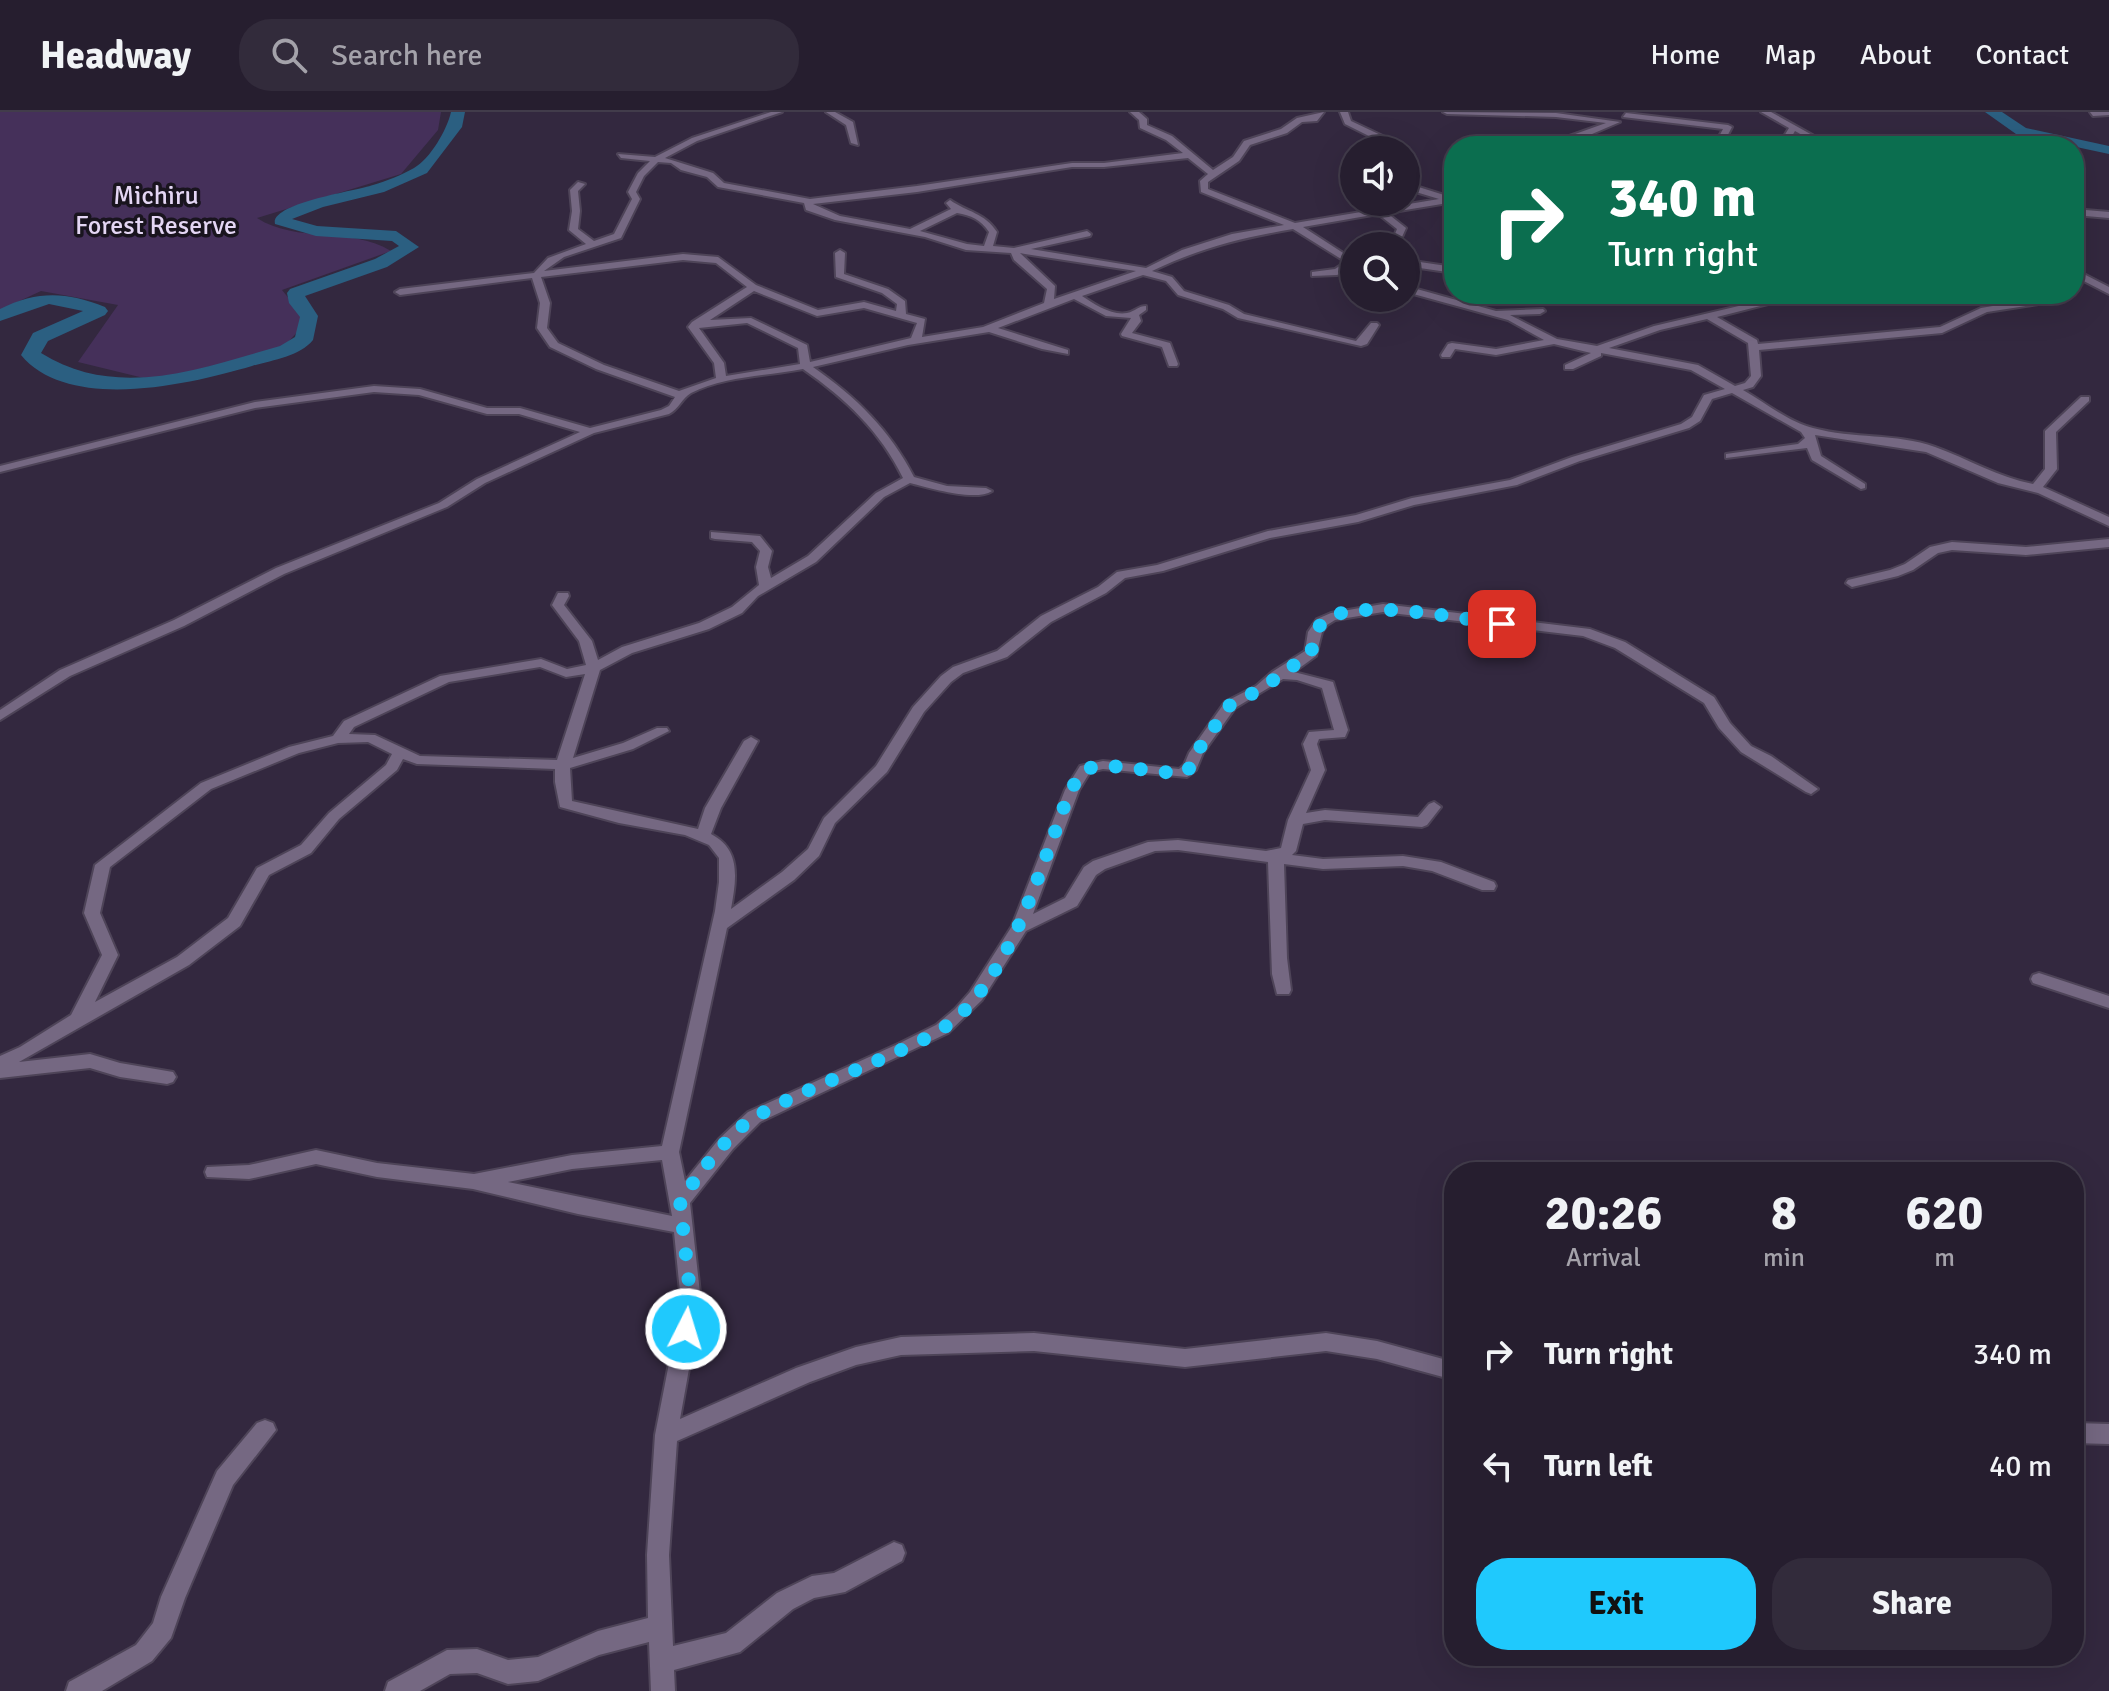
<!DOCTYPE html>
<style>
body{margin:0;font-family:Signika,sans-serif;background:#322b3b;color:#f1f3f6;height:100vh;display:flex;flex-direction:column;font-size:30px;white-space:nowrap}
*{box-sizing:border-box;margin:0}
p{font-size:26px;color:#a4a2aa}
.icon{flex:none;width:44px;height:44px;fill:none;stroke:currentColor;stroke-width:2;stroke-linecap:round;stroke-linejoin:round}
.map{position:relative;flex:1;overflow:hidden}
.details{position:absolute;left:1444px;top:1050px;width:640px;height:504px;display:flex;flex-direction:column;background:#261e2f;border-radius:32px;box-shadow:0 8px 32px #0002,0 0 0 2px #423c4b}
.details>*{flex:none}
.top-card{position:absolute;left:1444px;top:24px;width:640px;height:168px;border-radius:32px;box-shadow:0 8px 32px #0002,0 0 0 2px #423c4b;background:#0b6e4f;color:#fff;overflow:hidden}
.tools{position:absolute;left:1340px;top:24px;display:grid;gap:16px}
.tools a{display:grid;place-items:center;width:80px;height:80px;border-radius:50%;background:#261e2f;box-shadow:0 8px 32px #0002,0 0 0 2px #423c4b;font-size:40px}
.pin{position:absolute;display:grid;place-items:center;width:68px;height:68px;color:#fff;margin:-34px;border-radius:16px;box-shadow:0 4px 12px #0006}
.me{position:absolute;width:88px;margin:-44px;rotate:5deg;stroke-linejoin:round;filter:drop-shadow(0 0 6px #0008)}
.turn{display:flex;align-items:center;gap:28px;height:168px;padding:0 32px;font-size:36px}
.turn .icon{width:104px;height:104px;stroke-width:2.5}
.turn b{display:block;font-size:56px;line-height:68px}
.eta{display:flex;justify-content:space-evenly;align-items:center;height:136px;text-align:center}
.eta b{font-size:48px;font-weight:700;line-height:56px}
.cta{display:flex;gap:16px;margin-top:auto;padding:16px 32px}
.cta a{flex:1;height:92px;border-radius:32px;background:#1fc9fd;color:#111;font-size:32px;font-weight:700;line-height:92px;text-align:center}
.cta a+a{background:#322b3b;color:#f1f3f6}
ul{padding:0;list-style:none}
li{display:flex;align-items:center;gap:24px;height:112px;padding:0 32px}
li div{flex:1}
li b{display:block;font-size:30px}
li em{font-style:normal}
header{display:flex;align-items:center;gap:48px;box-sizing:border-box;height:112px;padding:0 40px;background:#261e2f;border-bottom:2px solid #423c4b}
header strong{font-size:38px}
nav{display:flex;gap:44px;margin-inline-start:auto;font-size:28px}
.search{width:560px;height:72px;background:#322b3b;display:flex;align-items:center;gap:20px;box-sizing:border-box;padding:0 28px;border-radius:32px;color:#a4a2aa;font-size:30px}
.map>svg:first-child{display:block}
</style>
<header>
<strong>Headway</strong>
<div class="search"><svg class="icon" aria-label="search" viewBox="0 0 24 24"><circle cx="10" cy="10" r="6"/><path d="M15 15l6 6"/></svg>Search here</div>
<nav><a>Home</a><a>Map</a><a>About</a><a>Contact</a></nav>
</header>
<div class="map">
<svg width="2109" height="1579" viewBox="0 0 2109 1579">
<rect width="100%" height="100%" fill="#33283f"/>
<path fill="#45305a" d="M0,0H441L438,18L401,62L257,106C297,132 351,114 391,139L282,178L307,209L282,237L156,269L78,250L118,193L41,179L0,198Z"/>
<g fill="none" stroke-linecap="round" stroke-linejoin="round">
<path fill="#2b5f81" fill-rule="evenodd" d="M451,0H465L462,15L427,61L384,80L323,95L292,107L317,114L396,119L419,135L387,155L305,184L318,204L313,228C299,245 272,248 252,254C191,272 69,301 21,243L33,221L83,199L49,192L0,209V197C38,178 67,180 105,195L108,199L105,203L48,229L41,241C118,289 201,256 280,234L295,225L300,205L289,191L287,181L290,177L375,147L399,134L392,129L316,124L275,112C270,91 356,79 373,73C386,69 402,63 414,56C430,47 447,18 451,0Z
M1985,0H2002L2026,16L2109,34V42L2016,22Z"/>
<g stroke="#4e4458" stroke-width="4">
<path id="minor" d="M771,0H782L697,29L665,46L713,61L724,71L810,87L917,74L1072,51H1104L1183,41L1166,28L1140,16L1139,8L1130,0H1139L1147,7V13L1172,24L1213,58L1233,45L1244,29L1281,17L1297,6L1324,0L1317,9L1302,10L1287,21L1250,33L1239,49L1208,70V77L1295,111L1439,87L1406,77V71L1444,83L1445,86L1454,84V90L1387,101L1406,116L1398,134H1390L1397,117L1378,102L1303,115L1354,148V155L1337,163L1312,164V160L1335,157L1346,150L1293,117C1241,126 1200,136 1152,159L1172,165L1184,179L1229,193L1244,202L1356,229L1371,211H1377L1379,213L1367,232L1361,234L1238,206L1223,197L1178,183L1166,169L1143,163L1082,184C1094,192 1112,204 1127,201C1136,199 1138,194 1146,194V198L1139,203L1141,209L1132,221L1170,231L1178,252L1177,254H1169L1162,235L1122,224L1121,222L1131,206L1106,204L1074,187L998,216L1068,238V242L1042,237L989,220L908,233L813,255C856,285 890,318 914,365L947,374L986,376L992,379C975,390 930,376 910,371L884,385L816,450L758,484L742,501L709,517L632,541L600,558L573,646L623,631L657,616H667L669,619L633,637L570,656L572,689L698,717L705,696L744,629L751,625L758,629L721,696L711,722C742,738 736,768 731,797L782,760L808,737L824,706L876,654L913,595L941,564L953,555L997,539L1041,504L1098,475L1117,460L1157,453L1268,419L1356,403L1412,386L1510,368L1572,345L1681,312L1692,305L1704,283L1725,277L1691,258L1601,241V244L1573,257H1565V253L1591,241L1554,232L1496,243L1455,237L1450,245H1442L1441,243L1448,232L1452,231L1496,237L1544,228L1508,208L1406,180V174L1496,199L1543,197L1545,199L1540,202L1510,203L1557,227L1597,234L1654,214L1790,182H1807L1717,205L1757,228L1758,232L1940,215L1981,196L2064,182L2051,190L1987,200L1942,221L1759,238L1761,264L1753,275L1743,278C1764,290 1789,310 1813,316C1853,327 1896,321 1935,335C1968,347 1998,365 2033,372L2045,357V319L2081,285H2089V289L2056,320L2057,357L2043,375L2109,405V414L2038,381L1998,371L1926,340L1815,323L1821,344L1865,372V376L1861,377L1812,348L1807,336L1726,346V342L1798,332L1805,326L1801,320L1732,281L1712,287L1700,309L1689,316L1580,349L1517,373L1414,393L1358,410L1270,426L1163,459L1125,466L1106,481L1051,510L1007,545L963,561L951,570L924,600L887,660L835,711L819,744L794,768L727,816L679,1040L685,1069L719,1027L748,1000L900,931L936,913L955,897L970,880L1012,814L1065,678L1080,654L1103,649L1179,657L1184,653L1189,641L1225,590L1256,574L1272,560L1305,539L1308,520L1317,507L1331,501L1383,492L1590,517L1625,530L1714,585L1730,611L1751,634L1771,644L1818,677L1811,682L1806,680L1741,640L1719,616L1704,591L1615,536L1583,524L1383,500L1335,508L1327,513L1322,520L1316,544L1294,560L1333,570L1348,618L1345,625L1319,627L1317,632L1325,658L1306,701L1325,698L1418,705L1429,692L1434,690L1441,695L1427,713L1422,715L1325,708L1303,712L1296,739L1292,743L1323,747L1403,744L1441,750L1494,770L1496,774L1494,778H1482L1432,759L1403,754L1323,757L1284,752L1287,846L1291,878L1289,882H1277L1272,862L1268,750L1178,738L1155,739L1105,757L1096,763L1077,794L1026,819L982,888L948,921L760,1010L733,1037L690,1091L701,1190L680,1307L796,1256L856,1235L901,1225L1034,1221L1185,1237L1326,1221L1377,1229L1454,1250V1268L1377,1247L1326,1239L1185,1255L1034,1239L901,1243L856,1253L810,1270L677,1329L669,1443L673,1534L726,1521L777,1481L812,1464L834,1461L894,1430L902,1433L905,1441L902,1449L845,1480L814,1486L793,1497L740,1540L674,1558L675,1579H651L649,1530L599,1543L538,1569L508,1572L477,1561L450,1562L420,1579H385L388,1570L447,1538L477,1537L508,1548L538,1545L598,1519L648,1506L647,1443L655,1323L681,1190L674,1120L578,1102L473,1077L377,1065L316,1052L249,1067L207,1065L205,1060L207,1055L249,1053L316,1038L377,1051L474,1062L572,1043L662,1034L715,799L719,770V746L709,733L685,723L619,711L560,695L555,670V657L417,652L403,647L397,658L339,707L311,741L269,763L240,814L189,853L19,950L90,942L120,951L173,960L176,965L173,970L167,972L120,965L90,956L0,966V944L20,935L71,903L102,843L84,801L95,753L201,671L289,635L333,624L344,609L440,564L541,547L567,557L586,553L579,529L552,493L558,481H568L569,484L564,493L592,529L598,548L622,535L699,511L732,495L759,473L756,455L760,439L752,430L715,427L711,426V420L760,424L772,439L768,455L771,466L808,444L876,381L903,366C880,319 846,287 803,257C767,264 724,264 691,281C682,286 679,297 669,302L594,321L485,371L447,395L284,462L184,514L70,564L0,608V598L60,558L174,508L276,456L439,391L477,367L580,320L519,302H487L419,283L374,280L255,296L0,360V354L255,290L374,274L420,277L487,296H520L590,316L661,298L669,294L675,285L596,257L550,235L537,216L540,191L532,166L400,183L395,180L400,177L534,161L548,146L586,132L569,118L572,99L570,78L578,70L585,72L578,79L580,99L578,117L594,129L614,122L632,87L628,80L638,61L650,49L621,46L618,42L655,45L692,26ZM1188,46L1208,62L1200,69L1201,80L1284,113L1232,122L1182,138L1146,156L1031,137L1090,124L1091,122L1087,119L1014,136L993,134L997,120C985,101 967,100 950,88L946,91L951,97L910,117L840,104L813,92L917,80L1072,55H1104ZM658,50L671,51L681,58L707,65L718,75L804,91L806,98L835,108L925,125L966,138L1011,141L1014,148L1047,177L1044,191L983,215L922,225L925,207L906,202L905,189L888,177L844,162L845,141L840,138L835,141L836,165L882,181L897,192L896,199L864,190L818,198L756,173L718,145L683,142L544,159L564,145L621,126L640,87L636,80L644,64ZM957,101C971,103 981,108 989,120L984,134L967,132L920,119ZM1020,141L1025,142L1136,159L1054,187L1055,174ZM683,148L716,151L747,175L692,210L688,215L714,251L716,266L679,279L604,253L558,231L547,216L550,191L541,165ZM754,179L817,204L864,196L917,211L911,226L810,250L807,233L751,206L710,208ZM1707,207L1748,231L1751,264L1745,271L1735,274L1698,253L1609,236L1660,218ZM747,211L798,236L800,252L726,264L724,251L699,216ZM540,555L566,565L585,562L557,648L420,644L375,623L349,622L354,615L449,570ZM1283,567L1297,568L1322,576L1334,618L1309,620L1303,632L1311,658L1288,708L1281,736L1266,739L1178,728L1148,730L1093,749L1084,755L1065,786L1033,802L1079,678L1090,660L1103,657L1187,665L1196,658L1203,641L1235,596ZM368,630L392,642L386,653L329,701L301,733L257,756L228,806L177,845L95,890L118,843L100,801L110,755L211,677L299,641L338,631ZM662,1048L672,1104L508,1070L572,1057Z
M826,0H835L853,10L858,33L851,31L846,13Z
M1340,0H1348L1351,9L1389,27L1388,38H1380L1381,30L1345,12Z
M1443,0L1556,1L1620,10L1564,34H1555L1564,26L1606,11L1556,5L1447,2Z
M1761,0H1771L1832,34H1822L1795,19L1786,34H1778L1789,16Z
M2090,0H2109V3L2093,4Z
M1626,1L1728,13L1732,15L1722,34H1714L1723,17L1623,5Z
M1451,67H1454V71L1447,69Z
M2074,97L2109,100V106L2074,103Z
M1406,148L1454,155V161L1406,154Z
M2074,157L2109,175V182L2074,164Z
M2109,427V435L2026,443L1952,438L1938,441L1913,458L1898,464L1852,475L1846,471L1848,468L1890,458L1905,452L1930,435L1952,430L2026,435Z
M2039,861L2109,884V896L2033,871L2031,867L2033,863Z
M265,1308L273,1311L276,1318L233,1373L185,1486L171,1526L152,1549L102,1579H66L69,1570L136,1533L153,1511L161,1485L217,1359L257,1311Z
M2074,1311L2109,1312V1332L2074,1331Z"/>
</g>
<use href="#minor" fill="#756882" fill-rule="evenodd"/>
</g>
<g fill="none" stroke-linecap="round" stroke-linejoin="round">
<path stroke="#1fc9fd" stroke-width="14" stroke-dasharray="0 25.2" d="M686,1217L691,1190L680,1089C699,1063 729,1019 757,1004C799,980 846,963 890,943C915,932 943,920 963,900C1008,853 1030,788 1052,728C1061,705 1068,676 1085,657L1103,653L1182,662L1191,655L1196,641L1230,593L1261,577L1311,541C1314,529 1315,516 1325,508C1357,485 1462,507 1502,512"/>
</g>
<g text-anchor="middle" dominant-baseline="central" stroke-width="7" stroke-linejoin="round" paint-order="stroke">
<g font-size="26" fill="#e4d6f4" stroke="#19141e">
<text x="156" y="84">Michiru<tspan x="156" dy="30">Forest Reserve</tspan></text>
</g>
</g>
</svg>
<div class="tools">
<a><svg class="icon" aria-label="sound" viewBox="0 0 24 24"><path d="M4 9h4l5-4v14l-5-4H4zM17 9q2 3 0 6"/></svg></a>
<a><svg class="icon" aria-label="search" viewBox="0 0 24 24"><circle cx="10" cy="10" r="6"/><path d="M15 15l6 6"/></svg></a>
</div>
<div class="pin" style="left:1502px;top:512px;background:#d93025"><svg class="icon" aria-label="arrive" viewBox="0 0 24 24"><path d="M6 21V4h12l-3 4 3 4H6"/></svg></div>
<svg class="me" style="left:686px;top:1217px" viewBox="-20 -20 40 40"><circle r="17" fill="#1fc9fd" stroke="#fff" stroke-width="3"/><path d="M0-11L8 9 0 5-8 9z" fill="#fff"/></svg>
<div class="top-card">
<div class="turn"><svg class="icon" aria-label="right" viewBox="0 0 24 24"><path d="M7 20v-9h11M14 6l5 5-5 5"/></svg><div><b>340 m</b>Turn right</div></div>
</div>
<section class="details">
<div class="eta">
<div><b>20:26</b><p>Arrival</p></div>
<div><b>8</b><p>min</p></div>
<div><b>620</b><p>m</p></div>
</div>
<ul>
<li><svg class="icon" aria-label="right" viewBox="0 0 24 24"><path d="M7 20v-9h11M14 6l5 5-5 5"/></svg><div><b>Turn right</b></div><em>340 m</em></li>
<li><svg class="icon" aria-label="left" viewBox="0 0 24 24"><path d="M17 20v-9H6M10 6l-5 5 5 5"/></svg><div><b>Turn left</b></div><em>40 m</em></li>
</ul>
<div class="cta"><a>Exit</a><a>Share</a></div>
</section>
</div>
